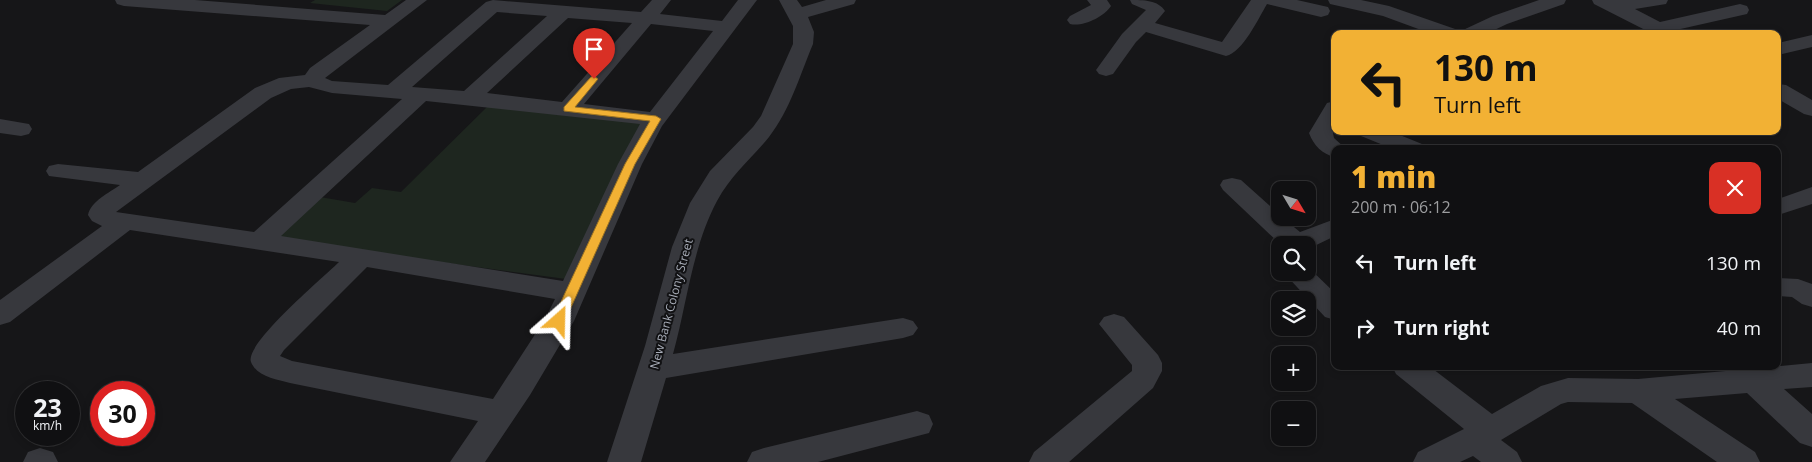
<!DOCTYPE html>
<meta charset="utf-8">
<style>
body{margin:0;font-family:"Open Sans",sans-serif;background:#19191b;color:#f1f3f6;height:100vh;display:flex;flex-direction:column;font-size:19px;white-space:nowrap}
*{box-sizing:border-box;margin:0}
p{font-size:16px;color:#9c9d9f}
.icon{flex:none;width:28px;height:28px;fill:none;stroke:currentColor;stroke-width:2;stroke-linecap:round;stroke-linejoin:round}
.map{position:relative;flex:1;overflow:hidden}
.panel{position:absolute;left:1331px;top:145px;width:450px;height:225px;display:flex;flex-direction:column;background:#101012;border-radius:10px;box-shadow:0 2px 8px #0003,0 0 0 1px #303032}
.panel>*{flex:none}
.guide{position:absolute;left:1331px;top:30px;width:450px;height:105px;border-radius:10px;box-shadow:0 2px 8px #0003,0 0 0 1px #303032;background:#f2b134;color:#111;overflow:hidden}
.needle{width:32px;rotate:128deg}
.fabs{position:absolute;left:1271px;top:181px;display:grid;gap:10px}
.fabs a{display:grid;place-items:center;width:45px;height:45px;border-radius:10px;background:#101012;box-shadow:0 2px 8px #0003,0 0 0 1px #303032;font-size:25px}
.speed{position:absolute;left:15px;top:381px;display:flex;gap:10px;font-size:25px;font-weight:700;text-align:center}
.speed>*{display:grid;place-content:center;width:65px;height:65px;border-radius:50%;background:#101012;box-shadow:0 2px 8px #0003,0 0 0 1px #303032;line-height:1}
.speed small{font-size:12px;font-weight:400}
.speed .limit{border:8px solid #d22;background:#fff;color:#111}
.pin{position:absolute;display:grid;place-items:center;width:42px;height:42px;color:#fff;margin:-51px -21px;border-radius:50% 50% 50% 0;rotate:-45deg;box-shadow:0 0 5px #0007}
.pin .icon{rotate:45deg}
.me{position:absolute;width:55px;margin:-28px;rotate:25deg;stroke-linejoin:round;filter:drop-shadow(0 0 4px #0008)}
.turn{display:flex;align-items:center;gap:18px;height:105px;padding:0 20px;font-size:22px}
.turn .icon{width:65px;height:65px;stroke-width:2.5}
.turn b{display:block;font-size:35px;line-height:42px}
.round{display:grid;place-items:center;flex:none;width:52px;height:52px;border-radius:10px;background:#19191b}
.overview{display:flex;align-items:center;justify-content:space-between;height:85px;padding:0 20px}
h1{font-size:30px;font-weight:800;line-height:38px;color:#f2b134}
ul{padding:0;list-style:none}
li{display:flex;align-items:center;gap:15px;height:65px;padding:0 20px}
li div{flex:1}
li b{display:block;font-size:19px}
li em{font-style:normal}
.map>svg:first-child{display:block}
</style>
<div class="map">
<svg width="1812" height="462" viewBox="0 0 1812 462">
<rect width="100%" height="100%" fill="#161618"/>
<path fill="#1e261f" d="M315,0H402L387,11L310,3Z
M489,105L642,121L566,279L269,239L314,196L355,203L372,188L401,192Z"/>
<g fill="none" stroke-linecap="round" stroke-linejoin="round">
<path fill="#37383d" fill-rule="evenodd" d="M115,0H195L385,15L406,0H427L325,78L332,81L388,85L486,2L493,0L641,12L652,0H671L660,14L722,21L738,0H757L662,126L642,164L574,321L530,395L485,462H450L478,421L290,383C276,379 257,377 251,362C244,344 324,277 339,262L130,230L10,322L0,325V300L102,226L92,221L88,215C91,201 109,193 120,185L49,176L46,171L49,166L58,164L138,172L255,88L279,78L305,75L310,68L370,25L124,6L117,4ZM497,12L547,16L464,91L412,87ZM568,18L632,23L562,102L487,93ZM651,24L713,31L650,112L584,104ZM309,87L332,93L402,99L254,232L116,212L271,98L291,89ZM426,101L640,124L618,164L563,281L281,236ZM367,267L555,299L545,319L493,399L292,361L280,356L284,350Z
M779,0H797L802,7L826,0H856L854,4L808,17L814,32L813,44C800,75 790,110 769,137C751,159 731,175 717,201C692,248 687,304 673,354L903,318L913,321L918,328L913,335L903,338L666,378L641,462H607L645,346L672,247L690,203L710,171L753,127L761,116L793,44V26Z
M1087,0H1107L1111,6C1104,17 1083,27 1070,24L1067,20L1070,16L1091,5Z
M1130,0C1144,0 1158,0 1165,11L1155,23L1222,42L1251,0H1297L1328,7L1330,11L1328,15L1321,17L1267,4C1258,19 1243,52 1226,56L1146,32L1136,42L1113,74L1106,76L1099,74L1096,70L1122,34L1146,10L1132,4Z
M1328,0H1361L1389,6L1458,30L1460,33L1463,30L1493,16L1539,0H1566L1564,4L1507,24L1486,34H1432L1383,16L1330,4Z
M1592,0H1668L1666,4L1635,9L1660,22L1740,4L1747,6L1749,10L1747,14L1676,30L1679,34H1653L1594,4Z
M1812,35V47L1778,55V43Z
M1778,84L1786,85L1812,100V116L1804,114L1778,99Z
M1335,101V128L1333,133L1334,138L1346,149H1335V157C1322,154 1314,146 1309,133L1327,103Z
M0,119L29,124L32,129L29,134L21,136L0,133Z
M1358,131H1390L1422,144L1426,149H1393L1361,136Z
M1232,178L1241,180L1280,215V218H1283L1300,232L1335,219V236L1308,249V245H1281L1223,190L1220,185L1223,180Z
M1812,187V204L1778,215V199Z
M1308,267L1335,293V320L1325,317L1283,272H1308Z
M1778,278L1798,279L1812,284V307L1802,304L1792,297L1778,296Z
M1114,314L1124,317L1158,355L1162,363V371L1153,388L1069,462H1029L1034,452L1132,371V365L1099,324L1104,317Z
M1812,363V387L1784,389L1812,414V447L1800,443L1747,393L1675,399L1755,452L1760,462H1717L1632,403L1568,402L1561,404L1501,440L1517,452L1522,462H1481L1473,456L1460,462H1413L1418,452L1464,429L1396,374L1392,366H1429L1492,414L1541,386L1568,378L1638,379Z
M917,411L929,415L933,424L929,433L818,462H747L752,452L764,448Z
M40,448L53,452L58,462H23L28,452Z"/>
</g>
<path fill="#f2b134" stroke="#9d7322" d="M594,76L598,79L575,107L656,116L661,119L635,164L565,321L563,324H554L552,321L625,164L650,121L564,111V107L591,77Z"/>
<g text-anchor="middle" dominant-baseline="central" stroke-width="4" stroke-linejoin="round" paint-order="stroke">
<g font-size="12" fill="#a8adb8" stroke="#111113">
<text transform="translate(671 304) rotate(-75)">New Bank Colony Street</text>
</g>
</g>
</svg>
<div class="fabs">
<a><svg class="needle" viewBox="-14 -14 28 28"><path d="M0-13l5 13h-10z" fill="#e53935"/><path d="M0 13l5-13h-10z" fill="#9c9d9f"/></svg></a>
<a><svg class="icon" aria-label="search" viewBox="0 0 24 24"><circle cx="10" cy="10" r="6"/><path d="M15 15l6 6"/></svg></a>
<a><svg class="icon" aria-label="layers" viewBox="0 0 24 24"><path d="M12 4l9 5-9 5-9-5zM3 14l9 5 9-5"/></svg></a>
<a>+</a>
<a>−</a>
</div>
<div class="speed"><div>23<small>km/h</small></div><div class="limit">30</div></div>
<div class="pin" style="left:594px;top:79px;background:#d93025"><svg class="icon" aria-label="arrive" viewBox="0 0 24 24"><path d="M6 21V4h12l-3 4 3 4H6"/></svg></div>
<svg class="me" style="left:559px;top:321px" viewBox="-20 -20 40 40"><path d="M0-17L14 15 0 8-14 15z" fill="#f2b134" stroke="#fff" stroke-width="4"/></svg>
<div class="guide">
<div class="turn"><svg class="icon" aria-label="left" viewBox="0 0 24 24"><path d="M17 20v-9H6M10 6l-5 5 5 5"/></svg><div><b>130 m</b>Turn left</div></div>
</div>
<section class="panel">
<div class="overview"><div><h1>1 min</h1><p>200 m · 06:12</p></div><a class="round" style="background:#d93025;color:#fff"><svg class="icon" aria-label="close" viewBox="0 0 24 24"><path d="M6 6l12 12M18 6L6 18"/></svg></a></div>
<ul>
<li><svg class="icon" aria-label="left" viewBox="0 0 24 24"><path d="M17 20v-9H6M10 6l-5 5 5 5"/></svg><div><b>Turn left</b></div><em>130 m</em></li>
<li><svg class="icon" aria-label="right" viewBox="0 0 24 24"><path d="M7 20v-9h11M14 6l5 5-5 5"/></svg><div><b>Turn right</b></div><em>40 m</em></li>
</ul>
</section>
</div>
